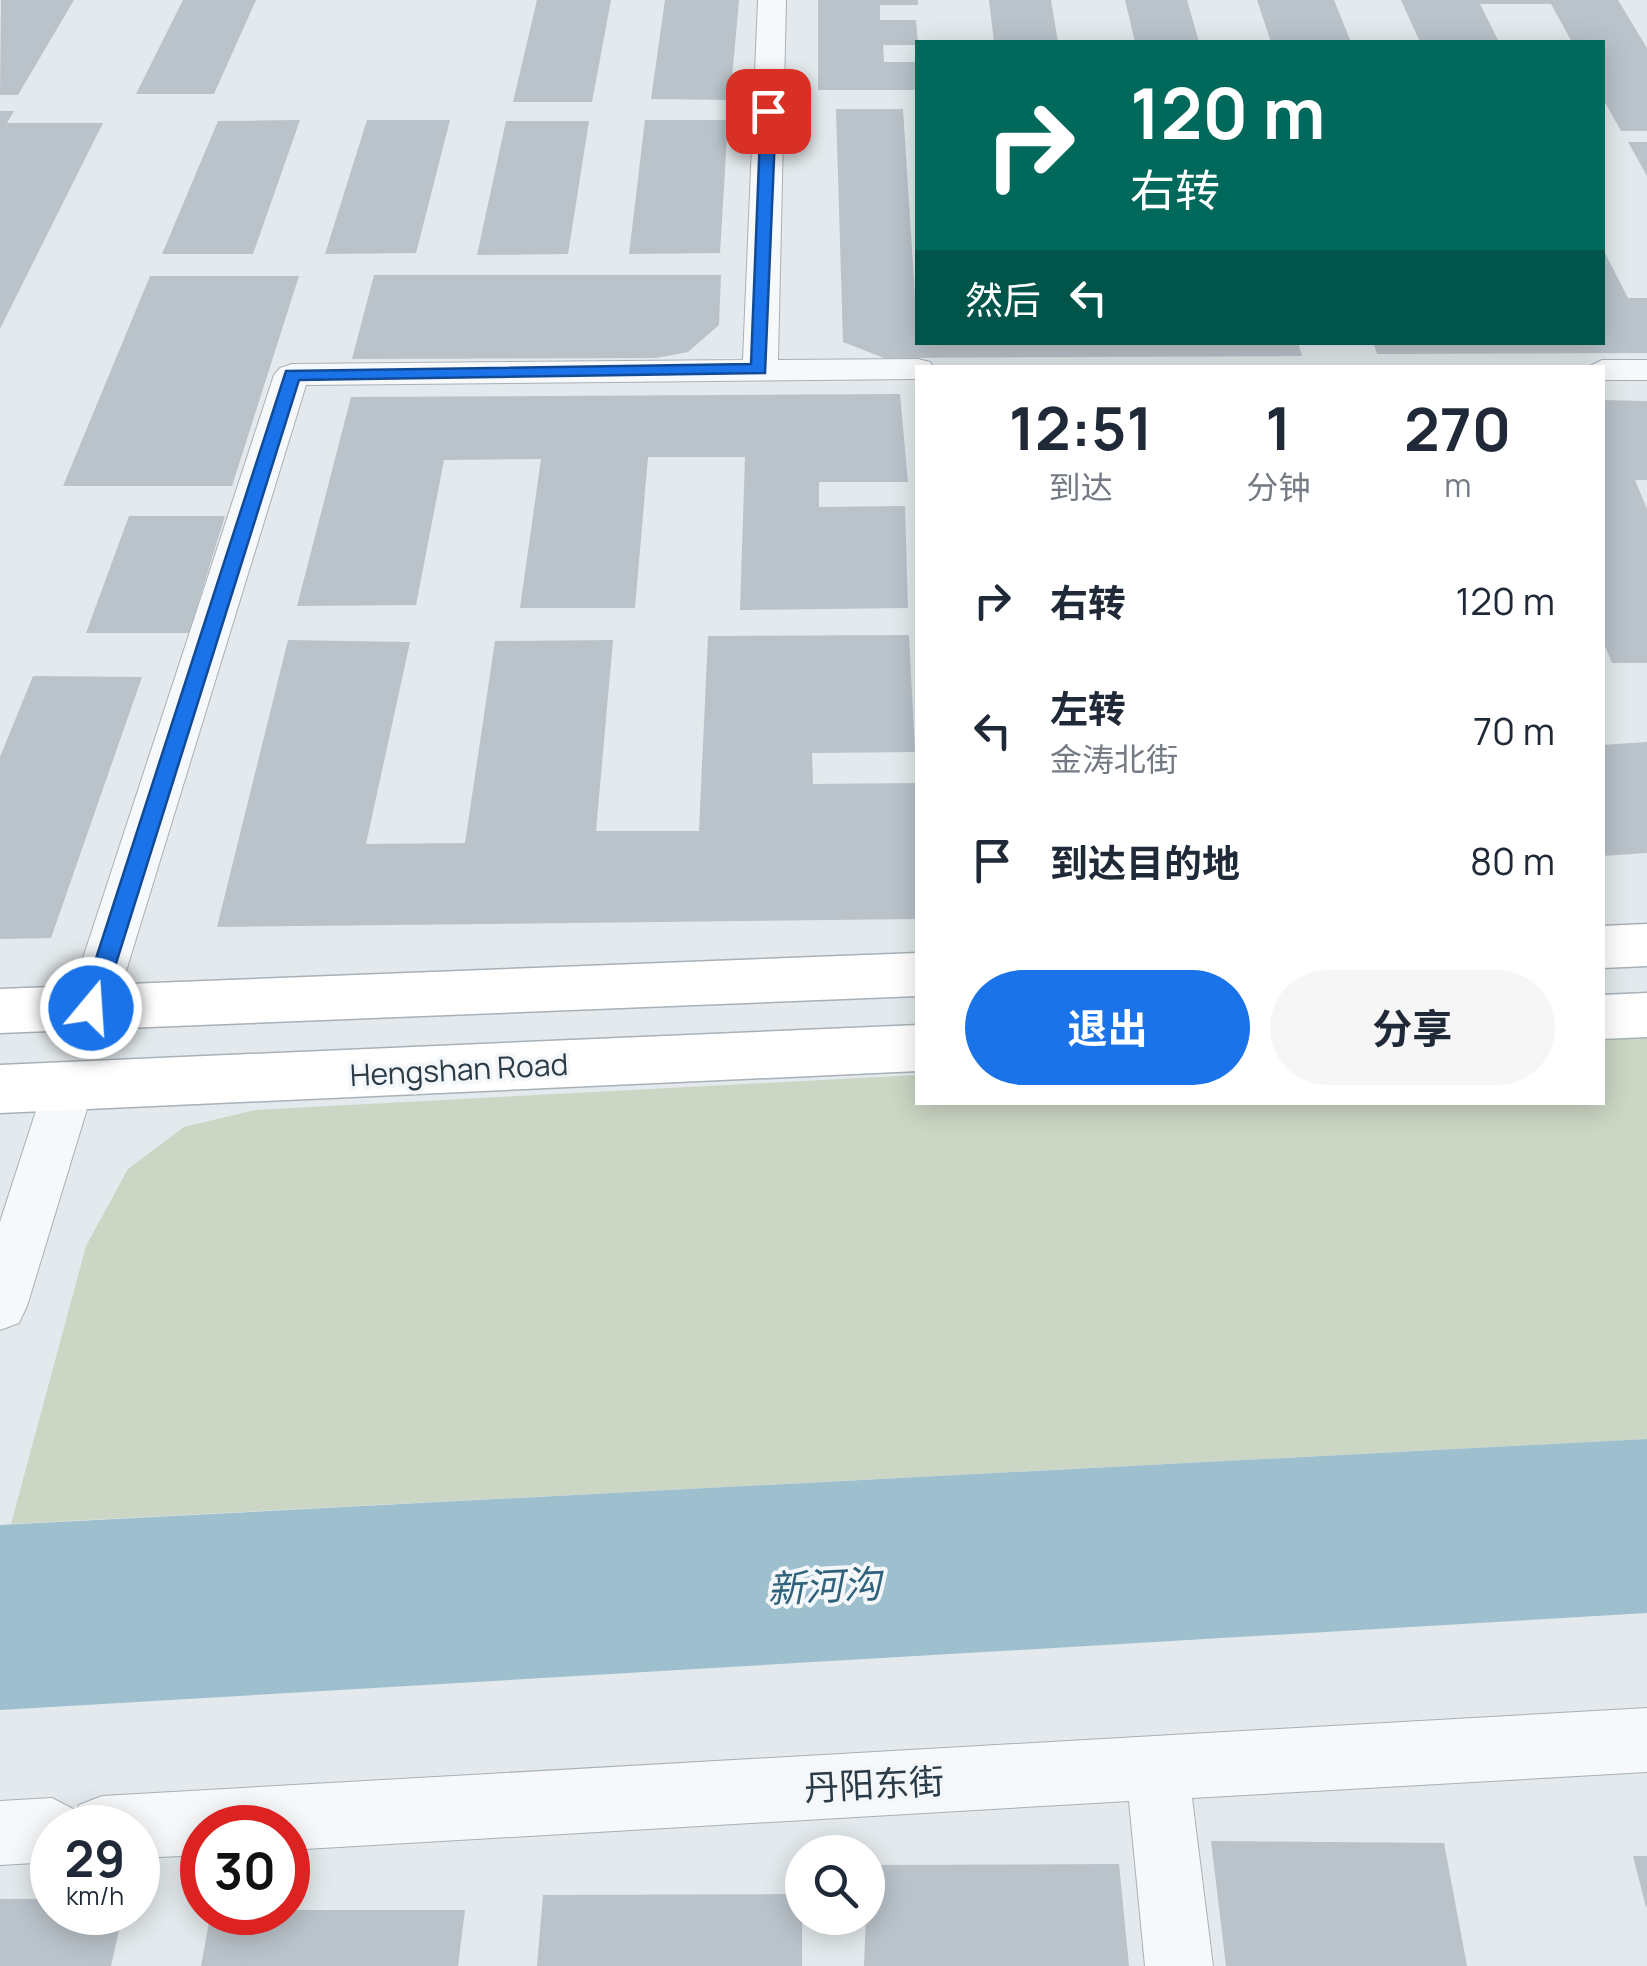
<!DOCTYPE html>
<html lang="zh">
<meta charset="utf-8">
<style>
body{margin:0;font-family:Manrope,"Noto Sans SC",sans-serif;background:#f6f6f7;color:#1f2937;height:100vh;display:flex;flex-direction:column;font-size:38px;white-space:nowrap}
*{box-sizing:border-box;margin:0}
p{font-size:32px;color:#747a83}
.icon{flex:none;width:55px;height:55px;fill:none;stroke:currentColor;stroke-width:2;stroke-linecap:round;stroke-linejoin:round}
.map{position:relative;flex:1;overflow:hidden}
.side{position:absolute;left:915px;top:365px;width:690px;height:740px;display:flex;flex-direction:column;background:#fff;border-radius:0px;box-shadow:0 5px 25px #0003}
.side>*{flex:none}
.hud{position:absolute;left:915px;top:40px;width:690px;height:305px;border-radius:0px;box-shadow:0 5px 25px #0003;background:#00695c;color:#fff;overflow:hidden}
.buttons{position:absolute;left:785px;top:1835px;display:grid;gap:20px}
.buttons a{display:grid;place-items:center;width:100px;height:100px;border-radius:50%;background:#fff;box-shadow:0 5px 25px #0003;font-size:50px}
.speed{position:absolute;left:30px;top:1805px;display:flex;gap:20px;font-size:50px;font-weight:700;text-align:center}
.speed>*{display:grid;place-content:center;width:130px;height:130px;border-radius:50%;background:#fff;box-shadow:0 5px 25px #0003;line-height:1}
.speed small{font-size:25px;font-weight:400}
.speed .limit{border:15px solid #d22;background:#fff;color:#111}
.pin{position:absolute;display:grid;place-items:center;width:85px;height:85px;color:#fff;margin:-42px;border-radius:20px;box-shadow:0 5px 15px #0006}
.me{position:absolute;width:110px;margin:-55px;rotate:18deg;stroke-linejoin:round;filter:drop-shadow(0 0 8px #0008)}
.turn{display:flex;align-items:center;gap:35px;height:210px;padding:0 50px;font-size:45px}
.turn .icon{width:130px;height:130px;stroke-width:2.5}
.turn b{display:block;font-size:70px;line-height:85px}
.then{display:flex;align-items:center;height:95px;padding:0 50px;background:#0003;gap:20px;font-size:38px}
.eta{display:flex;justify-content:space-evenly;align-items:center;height:170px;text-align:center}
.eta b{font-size:60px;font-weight:700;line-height:70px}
.action{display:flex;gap:20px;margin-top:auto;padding:20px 50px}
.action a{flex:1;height:115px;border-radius:60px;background:#1a73e8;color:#fff;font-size:40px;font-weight:700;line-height:115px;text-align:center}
.action a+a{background:#f6f6f7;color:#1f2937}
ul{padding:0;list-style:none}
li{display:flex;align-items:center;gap:30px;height:130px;padding:0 50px}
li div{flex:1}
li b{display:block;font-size:38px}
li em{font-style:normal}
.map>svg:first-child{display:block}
</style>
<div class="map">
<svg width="1647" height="1966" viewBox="0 0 1647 1966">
<rect width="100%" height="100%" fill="#e3e9ec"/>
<path fill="#ccd6c4" d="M1647,1036V1439L11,1524L86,1246L128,1169L184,1127L255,1110L917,1075L918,1102H1602L1603,1038Z"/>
<path fill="#9dbfce" d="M1647,1439V1613L0,1710V1525Z"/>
<path fill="#bac3ca" d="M1,0H74L18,95H0Z
M183,0H256L214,94H136Z
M537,0H611L592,102H513Z
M665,0H739L730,100L651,99Z
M818,0H918V5H880V20H916L918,45H883L884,62H918V90H818Z
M989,0H1051L1058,42H994Z
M1125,0H1187L1199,42H1135Z
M1257,0H1334L1351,42H1271Z
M1401,0H1618L1647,48V131H1621L1602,97V42H1572L1551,4H1480L1499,42H1420Z
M836,109H903L918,342H1298L1302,356L884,358L843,342Z
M0,111H14L7,123H103L0,329Z
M300,120L253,254H162L218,121Z
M367,120H450L416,253L325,254Z
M645,120H728L720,253L629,254Z
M506,121H589L568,254L477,255Z
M1628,142H1647V176Z
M1602,247L1628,298H1647V353L1377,354L1373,342H1602Z
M374,275H721L719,325L688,352L656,358L352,359Z
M150,276H299L232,486H63Z
M900,394L908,482H819V507L905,506L908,608L740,610L745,457H648L635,608H520L541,459L444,460L416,605L297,606L351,397Z
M1602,400L1647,401V480H1635L1647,509V663H1612L1602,639Z
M129,516H225L189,633H86Z
M909,635L915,752L812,753L813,784L918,783V919L217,927L288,640L410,642L366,844L465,843L495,641L613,640L596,831H699L708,636Z
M33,676L142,677L51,938L0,939V757Z
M1647,742V853L1602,856V745Z
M1211,1841L1444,1843L1467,1966H1226Z
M1633,1856H1647V1906L1646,1907Z
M1119,1864L1129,1966H864L868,1865Z
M802,1894V1966H537L543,1895Z
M0,1899H52V1912H123L111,1966H0Z
M288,1910H465L458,1966H201L211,1912Z"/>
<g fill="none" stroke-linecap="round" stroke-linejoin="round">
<g stroke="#a8b1b7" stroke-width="2">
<path id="street" d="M758,0H786L778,360L918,359L930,362L934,368H918V379L306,385L115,1007L108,1021L91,1026L74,1021L67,1007L274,375L280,368L292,364L743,360Z
M1602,360H1647V380H1602V368H1586Z
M69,1066L87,1072L94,1086L27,1306L19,1323L0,1330V1222L44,1086L51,1072Z
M1647,1708V1772L1192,1798L1213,1966H1145L1129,1801L288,1850V1828H202V1855L138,1858V1828H52V1862L0,1865V1801L52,1798L77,1811L79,1805L102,1796Z"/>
</g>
<g stroke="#a8b1b7" stroke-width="3">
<path id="secondary" d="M1647,924V966L1602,968V926Z
M918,953V996L0,1033V989Z
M1647,993V1037L1602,1039V995Z
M918,1025V1071L0,1113V1065Z"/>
</g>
<use href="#street" fill="#f6f8fa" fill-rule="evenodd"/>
<use href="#secondary" fill="#fff" fill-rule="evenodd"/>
</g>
<path fill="#1a73e8" stroke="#114b97" stroke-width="2.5" d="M768,106L776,111L765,373L299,380L102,1008L99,1014H83L80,1008L286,371L751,364L761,111Z"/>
<g text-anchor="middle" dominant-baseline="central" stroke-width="8" stroke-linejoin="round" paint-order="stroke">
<g font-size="30" fill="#2a3a46" stroke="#f3f7f9">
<text transform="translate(459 1069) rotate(-3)">Hengshan Road</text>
</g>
<g font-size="35" fill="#2a3a46" stroke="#f3f7f9">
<text transform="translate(874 1784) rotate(-3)">丹阳东街</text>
</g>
<g font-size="38" font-style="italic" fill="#31627c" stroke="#f3f7f9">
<text transform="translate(824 1585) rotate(-3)">新河沟</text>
</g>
</g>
</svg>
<div class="buttons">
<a><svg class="icon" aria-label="search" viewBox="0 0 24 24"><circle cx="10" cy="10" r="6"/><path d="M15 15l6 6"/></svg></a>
</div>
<div class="speed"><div>29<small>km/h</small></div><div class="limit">30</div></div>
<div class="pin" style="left:768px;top:111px;background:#d93025"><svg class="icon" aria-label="arrive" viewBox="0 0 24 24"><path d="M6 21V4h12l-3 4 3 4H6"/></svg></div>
<svg class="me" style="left:91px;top:1008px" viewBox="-20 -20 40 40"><circle r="17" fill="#1a73e8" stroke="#fff" stroke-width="3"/><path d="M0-11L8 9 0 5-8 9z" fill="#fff"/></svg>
<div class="hud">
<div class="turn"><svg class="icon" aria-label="right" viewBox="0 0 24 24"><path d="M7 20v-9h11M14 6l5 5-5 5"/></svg><div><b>120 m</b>右转</div></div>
<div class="then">然后<svg class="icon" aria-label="left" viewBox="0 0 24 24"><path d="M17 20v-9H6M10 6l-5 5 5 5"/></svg></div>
</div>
<section class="side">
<div class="eta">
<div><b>12:51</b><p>到达</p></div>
<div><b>1</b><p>分钟</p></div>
<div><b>270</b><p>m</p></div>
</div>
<ul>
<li><svg class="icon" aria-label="right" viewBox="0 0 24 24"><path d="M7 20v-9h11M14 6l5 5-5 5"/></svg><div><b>右转</b></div><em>120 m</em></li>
<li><svg class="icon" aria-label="left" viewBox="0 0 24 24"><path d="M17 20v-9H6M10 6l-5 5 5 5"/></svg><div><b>左转</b><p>金涛北街</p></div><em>70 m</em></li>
<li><svg class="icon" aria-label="arrive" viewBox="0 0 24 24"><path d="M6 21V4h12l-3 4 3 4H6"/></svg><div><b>到达目的地</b></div><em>80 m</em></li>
</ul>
<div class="action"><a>退出</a><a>分享</a></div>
</section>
</div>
